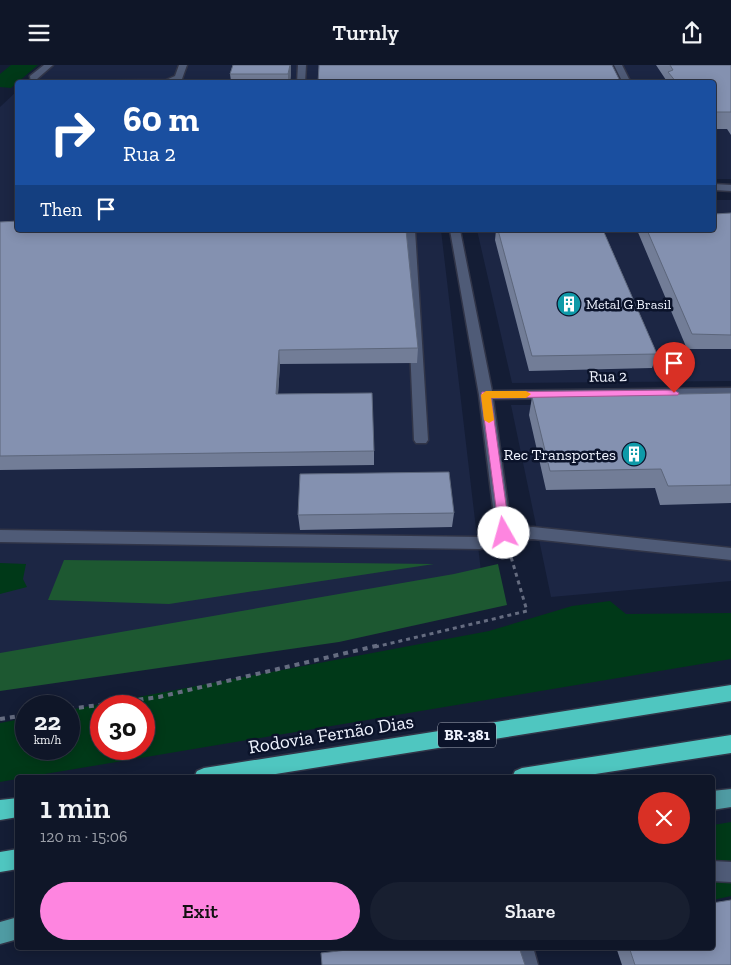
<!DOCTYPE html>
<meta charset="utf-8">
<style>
body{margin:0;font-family:"Zilla Slab",serif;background:#181f30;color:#f1f3f6;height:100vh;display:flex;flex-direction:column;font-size:19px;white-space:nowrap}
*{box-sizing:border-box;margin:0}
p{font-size:16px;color:#9b9fa8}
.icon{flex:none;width:28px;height:28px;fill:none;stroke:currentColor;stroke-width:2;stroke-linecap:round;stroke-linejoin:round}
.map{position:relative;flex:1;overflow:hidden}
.side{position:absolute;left:15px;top:710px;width:700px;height:175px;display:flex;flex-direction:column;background:#0f1628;border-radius:5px;box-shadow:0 2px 12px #0003,0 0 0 1px #2f3545}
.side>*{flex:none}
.banner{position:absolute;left:15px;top:15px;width:701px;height:152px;border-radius:5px;box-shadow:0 2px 12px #0003,0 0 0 1px #2f3545;background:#1a4fa0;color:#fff;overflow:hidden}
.speed{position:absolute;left:15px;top:630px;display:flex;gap:10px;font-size:25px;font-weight:700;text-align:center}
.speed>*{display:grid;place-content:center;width:65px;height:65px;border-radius:50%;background:#0f1628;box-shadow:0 2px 12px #0003,0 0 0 1px #2f3545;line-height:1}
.speed small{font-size:12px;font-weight:400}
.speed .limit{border:8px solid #d22;background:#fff;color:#111}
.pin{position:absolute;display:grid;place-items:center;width:42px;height:42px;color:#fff;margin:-51px -21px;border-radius:50% 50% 50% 0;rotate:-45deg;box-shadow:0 0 5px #0007}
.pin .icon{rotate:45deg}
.me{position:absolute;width:55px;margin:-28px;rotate:353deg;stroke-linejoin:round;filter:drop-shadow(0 0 4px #0008)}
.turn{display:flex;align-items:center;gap:18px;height:105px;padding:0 25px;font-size:22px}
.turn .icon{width:65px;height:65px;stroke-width:2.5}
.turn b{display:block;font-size:35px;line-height:42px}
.then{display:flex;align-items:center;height:48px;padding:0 25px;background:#0003;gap:10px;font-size:19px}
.round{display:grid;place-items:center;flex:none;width:52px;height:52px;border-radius:26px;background:#181f30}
.headline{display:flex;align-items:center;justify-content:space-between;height:85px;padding:0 25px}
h1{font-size:30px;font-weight:600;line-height:38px}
.button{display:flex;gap:10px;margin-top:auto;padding:10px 25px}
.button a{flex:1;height:58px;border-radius:30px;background:#fe85e0;color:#111;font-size:20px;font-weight:600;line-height:58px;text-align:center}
.button a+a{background:#181f30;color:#f1f3f6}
header{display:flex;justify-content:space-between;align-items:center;height:65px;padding:0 25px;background:#0f1628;font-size:22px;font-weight:600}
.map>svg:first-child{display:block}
</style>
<header><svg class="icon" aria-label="menu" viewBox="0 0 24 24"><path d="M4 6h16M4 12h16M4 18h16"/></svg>Turnly<svg class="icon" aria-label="share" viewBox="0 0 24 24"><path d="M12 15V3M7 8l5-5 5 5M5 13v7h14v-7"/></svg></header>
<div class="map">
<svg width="731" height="900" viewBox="0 0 731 900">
<rect width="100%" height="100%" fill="#141d35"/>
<path fill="#1c2644" d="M45,0H731V114H714V18H26Z
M17,26L18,165H441L482,515L0,599V42Z
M714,135H731V316L512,318L477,165H714Z
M731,339V516L551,532L511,340Z"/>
<path fill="#003918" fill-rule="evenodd" d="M11,0H38L11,23L0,22V9Z
M0,498L26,499L23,514L27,522L0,529Z
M610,536L626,549L731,548V594L27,712H18L17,714L0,717V658L26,653V684H69V645L489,566L572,541ZM101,641H144V684H101Z
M731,757V831L713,835V760Z"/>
<path fill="#1d5831" d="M64,495L434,499L169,539L48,535Z
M498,499L507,540L339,577L0,626V588L454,509Z"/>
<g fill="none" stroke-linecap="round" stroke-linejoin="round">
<g stroke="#313548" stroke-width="3">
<path id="minor" d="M44,0H53L37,14L42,18H31L30,11Z
M179,0H187L182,14L173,18H50L54,16L166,15L175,11Z
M298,0H306L305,18H297Z
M614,0H622L631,18H623Z
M714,119L731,120V126L714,125Z
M405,165H415L428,375L426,378H416L414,375Z
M450,165H460L492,326L731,323V331L493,334L511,463L533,462L731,483V495L533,474L505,475L480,484L0,477V465L479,472L496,466L479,330Z
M712,796L731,797V817L712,816Z
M511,882H533L538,900H516Z"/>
</g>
<g stroke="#313548" stroke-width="3">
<path id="major" d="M731,724V742L712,745V726Z
M18,852V874L0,879V857Z"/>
</g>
<g stroke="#313548" stroke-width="3">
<path id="highway" d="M731,620V636L257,712H194L197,706L204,703Z
M731,670V688L576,712H512L515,706L522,703Z
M18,733V752L0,755V735Z
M18,784V804L0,807V787Z"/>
</g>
<path stroke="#656c80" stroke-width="3" stroke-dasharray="4 4" stroke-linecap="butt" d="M375,582L527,546L509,485"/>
<path stroke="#656c80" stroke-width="4" stroke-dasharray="5 5" stroke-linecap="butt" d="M69,644L159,632L380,580
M0,654L26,650"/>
<use href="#minor" fill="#4f5b77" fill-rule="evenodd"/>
<use href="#major" fill="#4f9ba3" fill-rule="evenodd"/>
<use href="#highway" fill="#4fc6c0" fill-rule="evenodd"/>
</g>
<path fill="#727d97" d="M233,0H291V9L290,16H231L230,9Z
M656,0H731V70L727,64H714V18H665L666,15Z
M731,148V284H687L637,165H714Z
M0,157L418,283L417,298L280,299L278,329L374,386V400L0,405Z
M496,165H603L657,289L652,303L529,306L495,175Z
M731,328V438L660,440L655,423L546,425L529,350L532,332Z
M454,448L452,462L300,465L298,450Z
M616,882H712L731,900H622Z"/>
<path fill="#5c667b" d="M290,0H291V9L290,18H288V9Z
M279,285L280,299L277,344L276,329Z"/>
<path fill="#8491b0" stroke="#5c667b" d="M233,0H290L288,9H230Z
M319,0H612L621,18H318Z
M670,0H731V47H714V18H677L668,7L673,5Z
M227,16H290V18H227Z
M731,148V270L692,269L647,165H714V149Z
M18,156V165H406L418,283L279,285L276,329L372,328L374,386L0,391V157Z
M498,165H603L657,289L532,291Z
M731,328V420L668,421L661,404L550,406L532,332Z
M449,407L454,448L298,450L300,409Z
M731,835V900H635L629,882H712V838Z
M373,882H519L525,900H322L321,888Z"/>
<path fill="#fe85e0" stroke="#a55692" d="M674,325L679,328L678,330L491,333L510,468L504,473L500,472L481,330L482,327Z"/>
<path fill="#f59e0b" d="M486,326H526L531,329L526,333H491L494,355L489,358L484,355L481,330Z"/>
<defs>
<g id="building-disc" transform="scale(1.25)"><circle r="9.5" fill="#0f9aa8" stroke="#0b132a"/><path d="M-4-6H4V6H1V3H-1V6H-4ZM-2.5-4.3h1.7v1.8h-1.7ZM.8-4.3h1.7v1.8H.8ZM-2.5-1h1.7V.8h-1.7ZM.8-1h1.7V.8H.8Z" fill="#fff"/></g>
</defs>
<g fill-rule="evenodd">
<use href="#building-disc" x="569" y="239"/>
<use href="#building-disc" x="634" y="389"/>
</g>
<g text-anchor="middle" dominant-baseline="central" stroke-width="5" stroke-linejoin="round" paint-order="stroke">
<g font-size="14" fill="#eff3fe" stroke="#0b132a" text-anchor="start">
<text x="586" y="239">Metal G Brasil</text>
</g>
<rect fill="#0b132a" stroke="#abb0be" stroke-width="1" x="438" y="657.5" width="58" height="25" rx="4"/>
<g font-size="15" font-weight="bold" fill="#eff3fe">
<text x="467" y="670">BR-381</text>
</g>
<g font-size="16" fill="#eff3fe" stroke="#0b132a">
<text transform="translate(608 311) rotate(-1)">Rua 2</text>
</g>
<g font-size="16" fill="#eff3fe" stroke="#0b132a" text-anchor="end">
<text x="616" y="389">Rec Transportes</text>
</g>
<g font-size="19" fill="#eff3fe" stroke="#0b132a">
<text transform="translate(331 669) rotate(-9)">Rodovia Fernão Dias</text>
</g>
</g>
</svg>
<div class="speed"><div>22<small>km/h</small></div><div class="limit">30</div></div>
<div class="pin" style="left:674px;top:328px;background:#d93025"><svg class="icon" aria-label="arrive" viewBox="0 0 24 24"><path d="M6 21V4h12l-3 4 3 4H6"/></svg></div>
<svg class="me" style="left:504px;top:468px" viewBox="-20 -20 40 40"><circle r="19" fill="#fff"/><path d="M0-13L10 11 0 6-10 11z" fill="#fe85e0"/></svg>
<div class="banner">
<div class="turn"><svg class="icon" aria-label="right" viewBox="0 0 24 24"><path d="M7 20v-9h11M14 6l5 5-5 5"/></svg><div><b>60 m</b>Rua 2</div></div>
<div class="then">Then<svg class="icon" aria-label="arrive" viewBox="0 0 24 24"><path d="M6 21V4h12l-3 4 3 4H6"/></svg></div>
</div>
<section class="side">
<div class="headline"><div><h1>1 min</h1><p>120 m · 15:06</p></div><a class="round" style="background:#d93025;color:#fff"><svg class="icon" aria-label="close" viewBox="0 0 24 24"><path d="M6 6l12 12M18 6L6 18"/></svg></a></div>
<div class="button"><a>Exit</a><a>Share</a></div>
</section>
</div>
